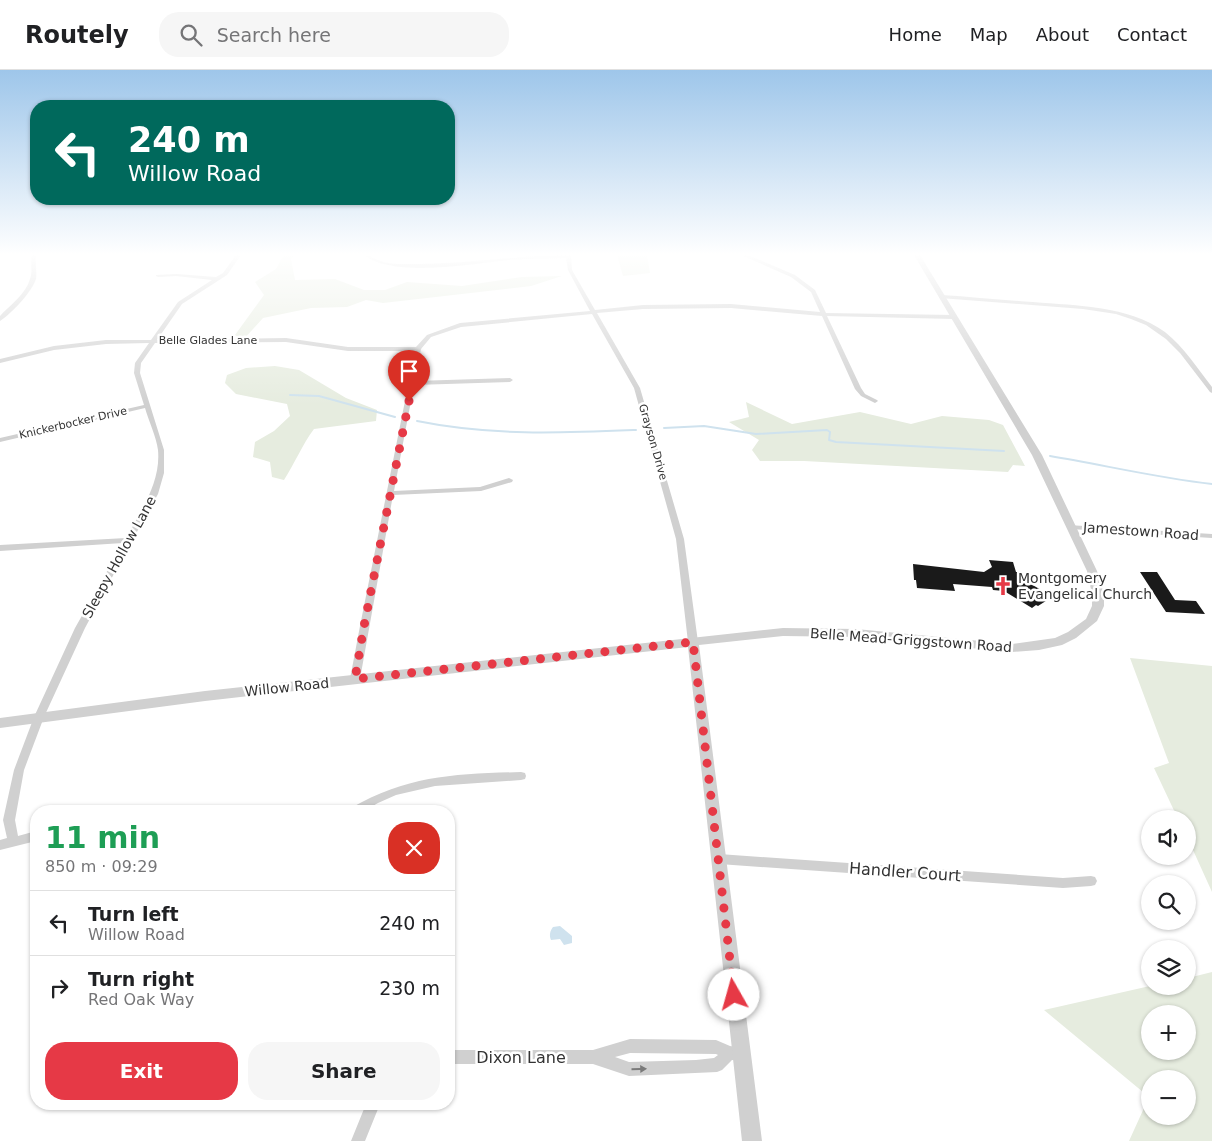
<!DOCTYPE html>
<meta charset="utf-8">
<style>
body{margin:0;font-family:"DejaVu Sans",sans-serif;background:#f6f6f6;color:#202124;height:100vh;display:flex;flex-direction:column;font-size:19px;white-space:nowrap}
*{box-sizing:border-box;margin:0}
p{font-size:16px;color:#757577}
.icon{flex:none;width:28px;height:28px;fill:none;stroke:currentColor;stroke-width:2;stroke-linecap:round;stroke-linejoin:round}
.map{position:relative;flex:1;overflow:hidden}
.drawer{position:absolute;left:30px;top:735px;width:425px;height:305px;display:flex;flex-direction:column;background:#fff;border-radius:20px;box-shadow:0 1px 4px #0004}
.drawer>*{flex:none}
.top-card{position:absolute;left:30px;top:30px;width:425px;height:105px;border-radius:20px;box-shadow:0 1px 4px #0004;background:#00695c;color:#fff;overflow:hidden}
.buttons{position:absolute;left:1141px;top:740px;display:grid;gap:10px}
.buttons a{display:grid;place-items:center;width:55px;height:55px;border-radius:50%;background:#fff;box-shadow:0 1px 4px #0004;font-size:25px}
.pin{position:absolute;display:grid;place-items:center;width:42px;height:42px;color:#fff;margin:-51px -21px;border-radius:50% 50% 50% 0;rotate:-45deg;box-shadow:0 0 5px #0007}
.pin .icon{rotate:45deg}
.me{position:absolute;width:55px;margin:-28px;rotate:353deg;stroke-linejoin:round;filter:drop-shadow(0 0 4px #0008)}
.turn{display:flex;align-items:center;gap:18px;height:105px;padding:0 15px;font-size:22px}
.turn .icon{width:65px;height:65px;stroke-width:2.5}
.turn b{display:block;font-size:35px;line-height:42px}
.round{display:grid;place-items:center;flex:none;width:52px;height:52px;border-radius:20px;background:#f6f6f6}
.summary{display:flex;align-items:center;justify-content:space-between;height:85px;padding:0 15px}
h1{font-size:30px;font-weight:800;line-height:38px;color:#1e9e55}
.action{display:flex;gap:10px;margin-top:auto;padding:10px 15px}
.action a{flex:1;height:58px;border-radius:20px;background:#e63946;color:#fff;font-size:20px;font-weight:800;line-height:58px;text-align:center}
.action a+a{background:#f6f6f6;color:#202124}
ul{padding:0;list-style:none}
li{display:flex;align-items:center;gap:15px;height:65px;padding:0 15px;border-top:1px solid #e0e0e0}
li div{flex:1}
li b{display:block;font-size:19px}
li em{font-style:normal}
header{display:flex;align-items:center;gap:30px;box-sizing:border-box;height:70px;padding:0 25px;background:#fff;border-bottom:1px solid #e0e0e0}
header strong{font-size:24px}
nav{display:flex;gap:28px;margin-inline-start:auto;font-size:18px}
.search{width:350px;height:45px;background:#f6f6f6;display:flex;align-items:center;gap:12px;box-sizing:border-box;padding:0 18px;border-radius:20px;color:#757577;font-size:19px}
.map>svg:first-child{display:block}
</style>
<header>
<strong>Routely</strong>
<div class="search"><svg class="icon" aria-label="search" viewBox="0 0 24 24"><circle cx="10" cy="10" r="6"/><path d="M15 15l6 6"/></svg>Search here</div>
<nav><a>Home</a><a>Map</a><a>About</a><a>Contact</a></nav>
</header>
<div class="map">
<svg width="1212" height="1071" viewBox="0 0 1212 1071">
<rect width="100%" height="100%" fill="#fff"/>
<path fill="#e6ecdf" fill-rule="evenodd" d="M275,185H296L291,189L295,210L335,209L364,220H385L407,212L462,216L522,207L562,206L531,216L383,233L366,230L347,237L311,238L263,248L243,270L235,265L264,225L255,212L276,199L283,186Z
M617,185H647L650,203L623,206Z
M275,296L299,300L346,328L377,340L376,351L314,359C302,375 295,393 284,410L272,407L270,392L253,387L255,372L274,361L290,346L287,334L236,324L225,313L227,305L246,298Z
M746,332L792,354L860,342L911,354L942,346L989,350L1003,355L1025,396L1013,395L1008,402L804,391H760L752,380L759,370L729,352L749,347Z
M1130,588L1212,596V822L1188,769V749H1178L1154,698L1169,693Z
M1212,902V1071H1129L1149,1027L1044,940L1150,916H1188V908ZM1150,944H1188V981H1150ZM1150,1009H1188V1046H1150Z"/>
<path fill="#cfe2ee" d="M560,856L572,866V873L564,875L560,869L551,870C549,865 550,861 553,857Z"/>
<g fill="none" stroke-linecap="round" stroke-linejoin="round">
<path stroke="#cfe2ee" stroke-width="2" d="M290,325L319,326L395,347
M417,351C491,366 561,363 636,360
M664,358L704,356L756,364L827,360L830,362L829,370L836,372L1004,381
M1050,386C1104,395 1158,408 1212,414"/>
</g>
<path fill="#1a1a1a" d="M989,490L1013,492L1016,502H1020L1022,509L1050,525L1046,528L1049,529L1038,536L1036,535L1032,538L1004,521L993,520L992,517L953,514L955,521L917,518L916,510H914L913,494L984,502L992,497Z
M1140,502H1157L1175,530L1196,531L1205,544L1166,542Z"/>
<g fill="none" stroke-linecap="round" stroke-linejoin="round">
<path fill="#d0d0d0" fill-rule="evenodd" d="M32,185H36C35,193 37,201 36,209C32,222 11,244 0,251V246C10,235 26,224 30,209C33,201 30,193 32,185Z
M236,185H241L227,205L182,234L157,270L286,268L348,277H416L427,265L460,253L590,241L568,200L566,188C546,188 527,189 508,190C471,194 393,208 364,185C370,185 372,188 378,190C389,195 404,194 416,194C468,194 520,185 571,185L572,200L595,240L643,235L731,234L820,242L811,222L791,207L741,185H748L795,205L815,220L826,243L954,245L957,247L954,249L827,246L861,318L865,324L877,330L878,331L875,333L861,326L855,319L822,246L731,238L643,239L597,243L640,318L684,469L698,572L693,575L688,572L676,469L634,318L592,244L461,257L431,267L421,279L415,311L510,308L513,310L510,312L414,315L394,421L480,417L509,408L513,410L512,412L481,421L393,425L360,609L358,611H352L350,609L360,556L415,281H348L286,272L155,273L141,293L140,303L164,380V403L158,424L133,469L134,470L131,472L85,558L44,647L24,700L15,750L18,766L36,761V771L0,780V770L7,768L3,750L14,700L34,647L75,558L123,473L0,481V475L126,468C141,441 161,412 158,380C156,366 149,352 145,338L0,372V368L144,335L134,303L135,293L149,273L106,274L54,280L0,293V289L54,276L106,270H151L178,232L212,210L176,206L158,207L156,206V205L176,204L216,207L223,203Z
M942,225C972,227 1003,230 1033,232C1078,236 1127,235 1165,262C1184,277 1197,298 1212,317V323L1210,322L1180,283L1166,269L1146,255L1131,249L1116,244L1083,239L940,228L939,227Z
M1068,455L1212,464V468L1071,459H1068L1067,457Z
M521,702L525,703L526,706L525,709L521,710L435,716L396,725L378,733L364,741H349L351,738C409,705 456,704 521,702Z
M719,784L1063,808L1091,806L1095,807L1097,811L1095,815L1091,816L1063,818L719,794L715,793L713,789L715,785Z
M630,969L716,970L730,976L746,979L748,984L746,989L741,991L732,990L722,1000L717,1002L629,1006L593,994H449V980H593ZM630,983L716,984L718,985L714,988L696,990L629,992L615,987Z
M366,1034H380L365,1071H351Z"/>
<path fill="#d0d0d0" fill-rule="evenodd" d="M914,185H920L1042,385L1097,501L1104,524V536L1097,551L1076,568L1062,575L1039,580L1012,582L856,567L783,566L699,575L762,1071H742L688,577L205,631L0,658V648L205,621L783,558L856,559L1012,574L1055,568L1068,562L1086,549L1092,536V524L1087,501L1032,385Z"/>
</g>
<defs><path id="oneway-solid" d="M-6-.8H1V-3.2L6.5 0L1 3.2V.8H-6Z" transform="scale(1.25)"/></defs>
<use fill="#7a7a7a" href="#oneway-solid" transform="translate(639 999) rotate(-2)"/>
<linearGradient id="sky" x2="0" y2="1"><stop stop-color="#9ec6ea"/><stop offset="0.55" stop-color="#fff"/><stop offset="1" stop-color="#fff" stop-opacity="0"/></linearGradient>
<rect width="1212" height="335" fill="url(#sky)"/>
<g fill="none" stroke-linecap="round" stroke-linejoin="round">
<path stroke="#e63946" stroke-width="9" stroke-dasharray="0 16.2" d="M409,331L364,556L355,609L693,572L734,925"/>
</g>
<defs>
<g id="church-bare" transform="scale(1.5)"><path d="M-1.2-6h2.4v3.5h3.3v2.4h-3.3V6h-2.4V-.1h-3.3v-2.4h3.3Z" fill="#e63946" stroke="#fff" stroke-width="2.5" paint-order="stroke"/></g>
</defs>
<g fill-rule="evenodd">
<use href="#church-bare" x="1003" y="516"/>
</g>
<g text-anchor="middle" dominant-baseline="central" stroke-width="5" stroke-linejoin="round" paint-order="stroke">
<g font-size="11" fill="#333" stroke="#fff">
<text x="208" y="270">Belle Glades Lane</text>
<text transform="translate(73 353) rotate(-13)">Knickerbocker Drive</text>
<text transform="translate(653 372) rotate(74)">Grayson Drive</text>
</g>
<g font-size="14" fill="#333" stroke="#fff">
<text transform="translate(1141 461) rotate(4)">Jamestown Road</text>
<text transform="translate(119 487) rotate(-61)">Sleepy Hollow Lane</text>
<text transform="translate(911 570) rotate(4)">Belle Mead-Griggstown Road</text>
<text transform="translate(287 617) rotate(-6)">Willow Road</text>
</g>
<g font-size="14" fill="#333" stroke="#fff" text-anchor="start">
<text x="1018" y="508">Montgomery<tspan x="1018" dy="16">Evangelical Church</tspan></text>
</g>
<g font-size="16" fill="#333" stroke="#fff">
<text transform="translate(905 802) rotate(4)">Handler Court</text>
<text x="521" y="987">Dixon Lane</text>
</g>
</g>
</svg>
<div class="buttons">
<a><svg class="icon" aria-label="sound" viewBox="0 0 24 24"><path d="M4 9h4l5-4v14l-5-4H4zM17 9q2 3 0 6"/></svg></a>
<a><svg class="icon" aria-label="search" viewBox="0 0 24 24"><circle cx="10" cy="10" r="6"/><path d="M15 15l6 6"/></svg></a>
<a><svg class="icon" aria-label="layers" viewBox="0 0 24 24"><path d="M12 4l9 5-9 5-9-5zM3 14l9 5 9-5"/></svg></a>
<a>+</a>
<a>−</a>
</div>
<div class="pin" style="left:409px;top:331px;background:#d93025"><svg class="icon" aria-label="arrive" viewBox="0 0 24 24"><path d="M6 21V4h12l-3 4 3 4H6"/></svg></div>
<svg class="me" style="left:734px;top:925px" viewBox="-20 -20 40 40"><circle r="19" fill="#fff"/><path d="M0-13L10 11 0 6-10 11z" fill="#e63946"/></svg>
<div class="top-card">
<div class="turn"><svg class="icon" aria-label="left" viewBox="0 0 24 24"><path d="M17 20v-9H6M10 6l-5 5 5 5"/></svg><div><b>240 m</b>Willow Road</div></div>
</div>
<section class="drawer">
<div class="summary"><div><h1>11 min</h1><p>850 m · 09:29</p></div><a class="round" style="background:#d93025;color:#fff"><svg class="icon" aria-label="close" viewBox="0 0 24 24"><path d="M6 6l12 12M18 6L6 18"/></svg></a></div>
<ul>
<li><svg class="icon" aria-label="left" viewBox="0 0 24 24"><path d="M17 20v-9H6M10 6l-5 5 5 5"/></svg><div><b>Turn left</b><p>Willow Road</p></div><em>240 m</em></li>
<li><svg class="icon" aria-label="right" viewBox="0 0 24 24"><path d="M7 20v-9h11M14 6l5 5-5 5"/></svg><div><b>Turn right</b><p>Red Oak Way</p></div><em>230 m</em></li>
</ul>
<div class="action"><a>Exit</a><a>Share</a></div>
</section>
</div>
